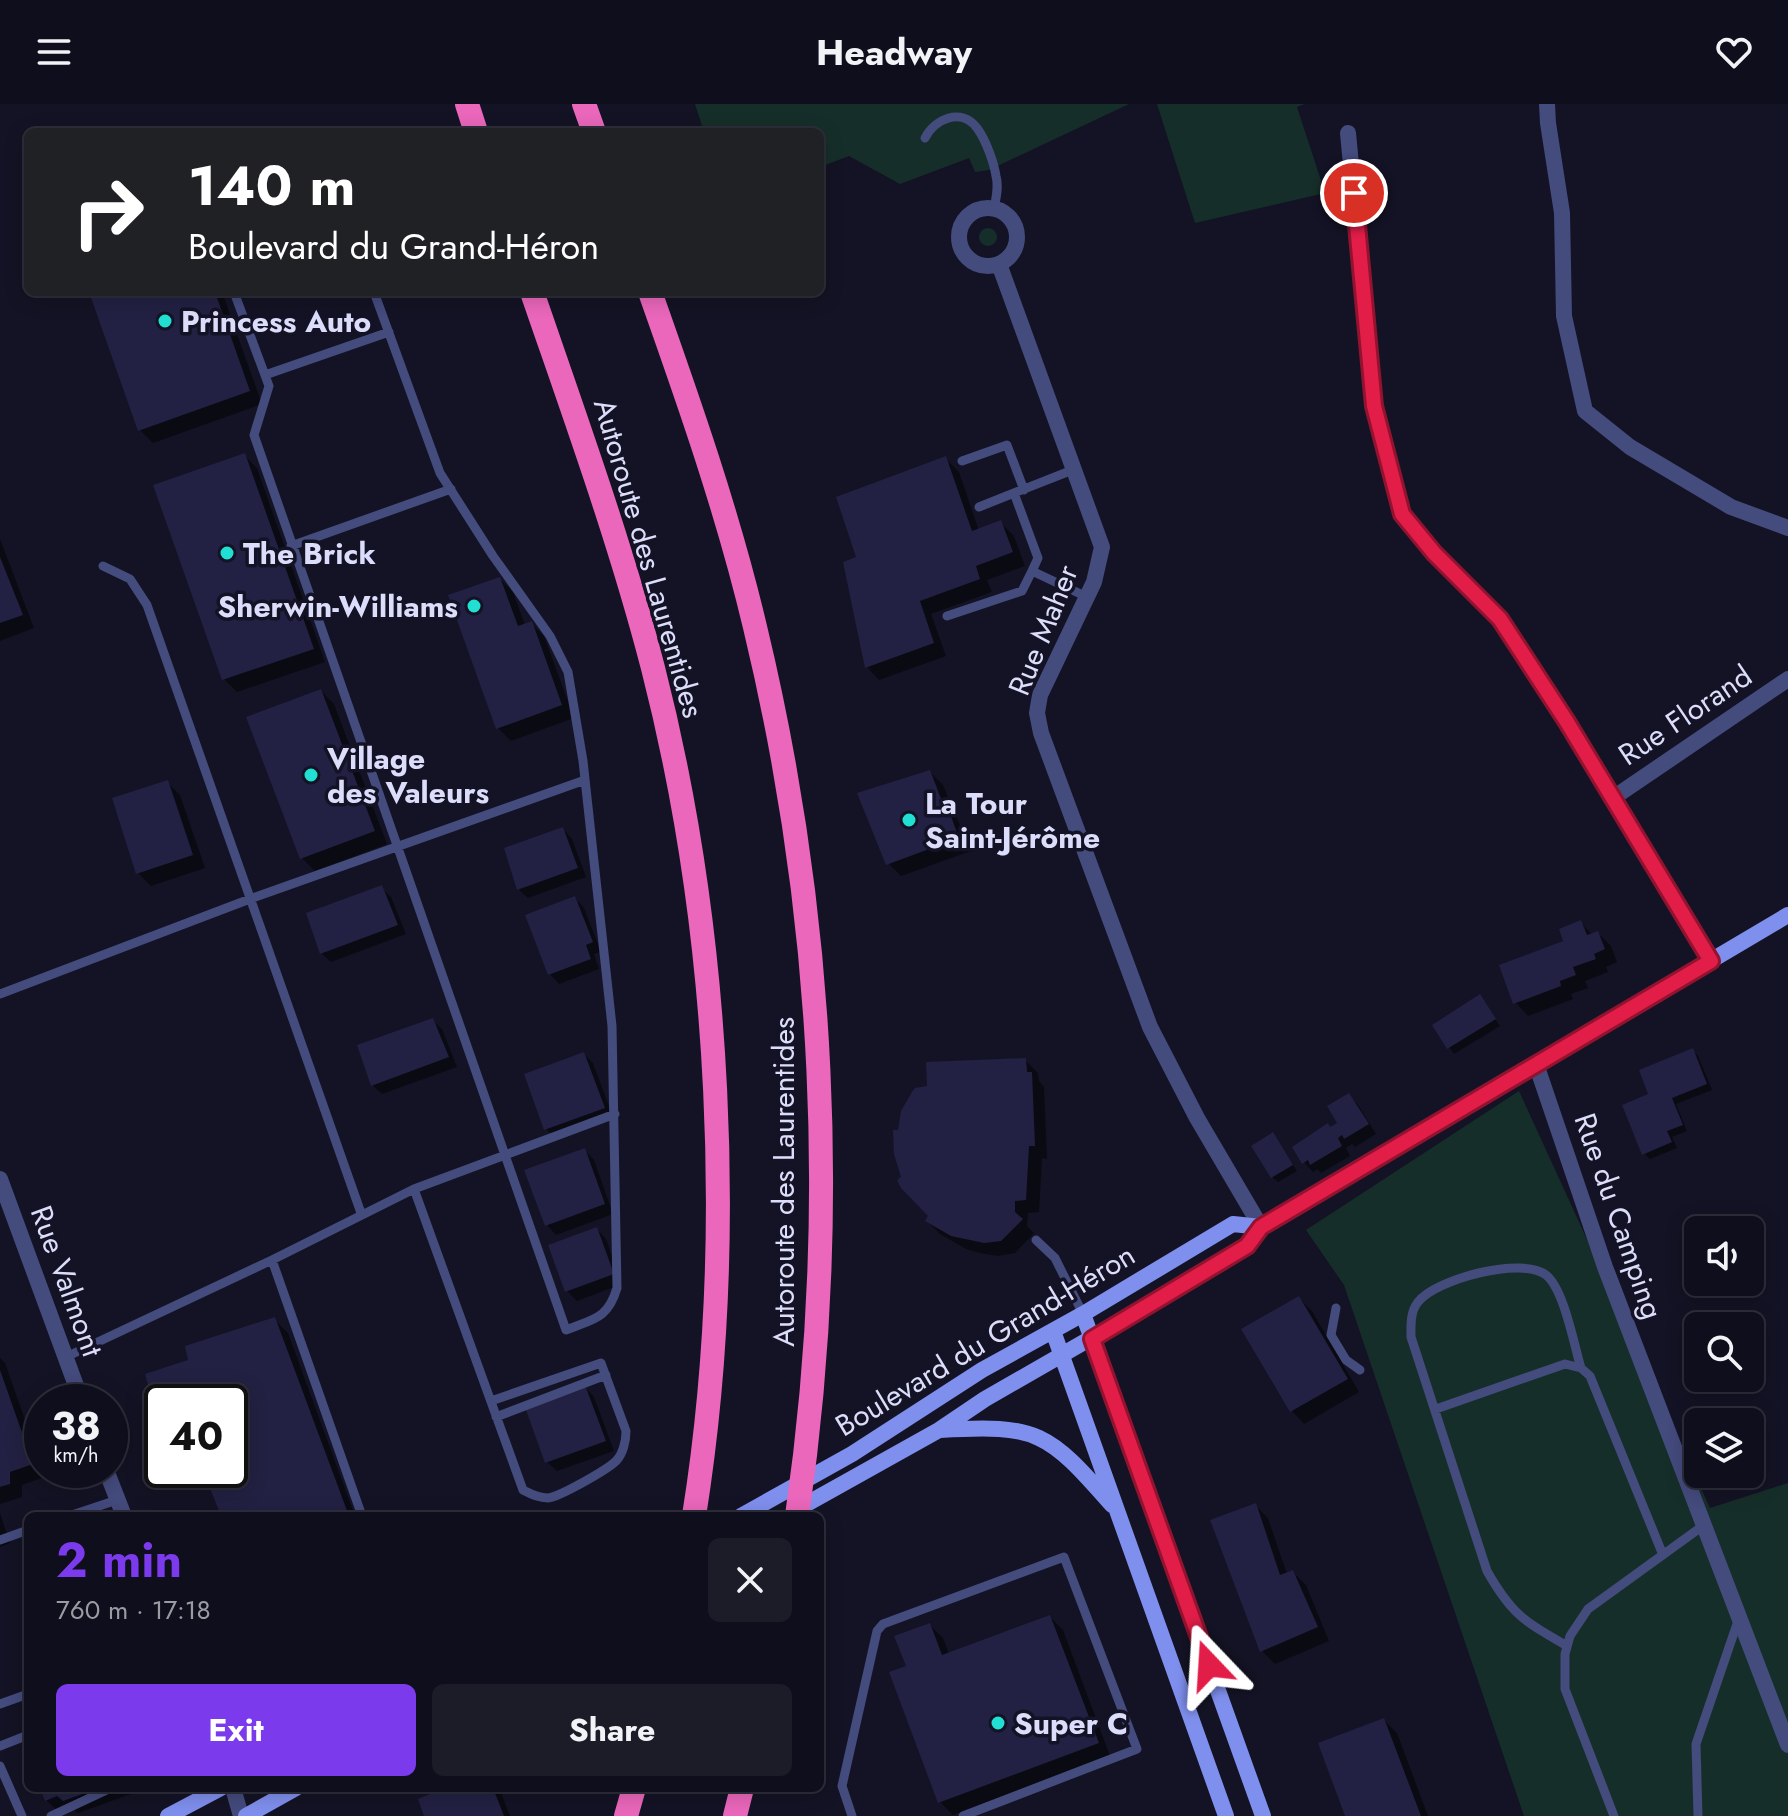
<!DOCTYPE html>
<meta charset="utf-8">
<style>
body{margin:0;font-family:Jost,sans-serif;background:#1c1c29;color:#f1f3f6;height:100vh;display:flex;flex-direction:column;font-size:30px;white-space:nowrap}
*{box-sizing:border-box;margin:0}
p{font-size:26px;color:#9b9ca3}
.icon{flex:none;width:44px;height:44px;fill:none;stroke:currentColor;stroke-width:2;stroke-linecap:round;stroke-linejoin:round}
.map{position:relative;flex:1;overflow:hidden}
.panel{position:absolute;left:24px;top:1408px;width:800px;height:280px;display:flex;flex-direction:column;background:#0e0e1c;border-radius:12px;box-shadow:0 4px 20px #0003,0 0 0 2px #2e2e3b}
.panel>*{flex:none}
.top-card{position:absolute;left:24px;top:24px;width:800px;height:168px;border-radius:12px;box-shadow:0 4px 20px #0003,0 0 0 2px #2e2e3b;background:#202124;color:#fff;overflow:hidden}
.fabs{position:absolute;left:1684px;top:1112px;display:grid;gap:16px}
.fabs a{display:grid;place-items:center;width:80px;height:80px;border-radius:12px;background:#0e0e1c;box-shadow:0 4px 20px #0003,0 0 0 2px #2e2e3b;font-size:40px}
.speed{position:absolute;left:24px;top:1280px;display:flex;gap:16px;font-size:40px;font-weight:700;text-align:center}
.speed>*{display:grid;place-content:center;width:104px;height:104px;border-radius:50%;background:#0e0e1c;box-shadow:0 4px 20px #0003,0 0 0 2px #2e2e3b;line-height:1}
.speed small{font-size:20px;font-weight:400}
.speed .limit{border:4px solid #111;border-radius:12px;background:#fff;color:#111}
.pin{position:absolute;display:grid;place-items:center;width:68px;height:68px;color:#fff;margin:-34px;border:4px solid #fff;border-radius:50%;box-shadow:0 2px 8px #0007}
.me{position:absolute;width:88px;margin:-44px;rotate:340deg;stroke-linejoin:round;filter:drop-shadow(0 0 6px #0008)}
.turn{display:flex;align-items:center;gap:28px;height:168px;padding:0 32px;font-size:36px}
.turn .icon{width:104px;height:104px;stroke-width:2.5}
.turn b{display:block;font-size:56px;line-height:68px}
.round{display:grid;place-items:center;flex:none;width:84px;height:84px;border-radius:12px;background:#1c1c29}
.overview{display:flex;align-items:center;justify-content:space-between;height:136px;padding:0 32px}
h1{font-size:48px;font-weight:700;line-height:60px;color:#7c3aed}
.button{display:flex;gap:16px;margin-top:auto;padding:16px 32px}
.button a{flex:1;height:92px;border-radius:12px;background:#7c3aed;color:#fff;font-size:32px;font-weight:700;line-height:92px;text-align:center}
.button a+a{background:#1c1c29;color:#f1f3f6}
header{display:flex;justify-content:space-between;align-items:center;height:104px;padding:0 32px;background:#0e0e1c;font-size:36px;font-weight:700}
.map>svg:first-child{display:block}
</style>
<header><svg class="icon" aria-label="menu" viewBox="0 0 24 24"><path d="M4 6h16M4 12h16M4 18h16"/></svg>Headway<svg class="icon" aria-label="heart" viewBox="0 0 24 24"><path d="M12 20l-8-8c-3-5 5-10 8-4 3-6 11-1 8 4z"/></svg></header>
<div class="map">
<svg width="1788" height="1712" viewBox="0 0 1788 1712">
<rect width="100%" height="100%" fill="#131325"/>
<path fill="#162e29" d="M695,0H1129L989,66L975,68L969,54L900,80L849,52L820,63V28H704Z
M1157,0H1305L1297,3L1325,89L1195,119Z
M979 133a9 9 0 1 1 18 0a9 9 0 1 1-18 0Z
M1519,987L1710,1404L1788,1379V1712H1524L1344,1181L1306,1126Z"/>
<path fill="#0007" d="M91,188H222L262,300L153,339L140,326Z
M244,351L257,364L325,558L237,588L224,575Z
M946,355L959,368L979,427L1001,419L1014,432L1025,462L987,476L992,488L931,510L946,552L879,576L867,563L859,454Z
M0,435L34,524L0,537Z
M500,475L513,488L525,521L531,519L544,532L574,614L511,637L498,624Z
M321,587L334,600L387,740L315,767L302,754Z
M930,668L943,681L971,747L901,772L888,759Z
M167,678L180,691L205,764L151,782L138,769Z
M563,725L572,735L586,773L528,794L518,785Z
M381,784L391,793L406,830L331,858L321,849Z
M575,794L584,804L601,848L594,850L599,865L559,880L550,870Z
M1580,819L1593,831L1598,829L1611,842L1617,858L1606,863L1608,868L1585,877L1588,884L1571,890L1573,895L1528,912L1515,898Z
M1480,893L1500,922L1454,950L1434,921Z
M432,916L442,925L457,963L382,990L372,981Z
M1692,946L1698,952L1712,986L1676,1000L1687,1027L1672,1033L1677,1044L1650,1055L1644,1049Z
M584,950L593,959L613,1013L556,1034L546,1025Z
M1025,956L1038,969L1039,977L1044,983L1047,1055L1042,1054L1039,1108L1028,1109L1027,1122L1034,1129L1015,1149L998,1152L980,1149L966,1145L940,1130L927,1117Z
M1349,991L1358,1001L1376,1030L1355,1043L1352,1040L1346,1044L1350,1052L1321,1069L1317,1065L1313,1068L1304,1058L1330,1025L1340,1020Z
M1273,1031L1297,1067L1278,1078L1272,1073Z
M584,1046L594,1056L613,1110L556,1131L547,1121Z
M597,1125L606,1135L622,1180L577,1197L567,1187Z
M1299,1194L1312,1207L1359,1288L1304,1320L1292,1307L1244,1226Z
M275,1216L288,1229L355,1412H223L205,1366H230V1298H162V1310L157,1305L191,1258Z
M0,1254L5,1259L45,1373L22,1381V1393L0,1400Z
M585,1283L594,1293L614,1347L557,1367L547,1358Z
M1255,1401L1268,1414L1287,1470L1293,1468L1306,1481L1329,1537L1275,1560L1262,1547Z
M0,1409L10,1439L0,1443Z
M1050,1513L1063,1526L1110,1652L953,1711L940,1698L930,1521L943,1534L949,1550Z
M1384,1616L1397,1629L1428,1712H1347Z
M42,1684H133L134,1689L78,1709L72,1704L60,1709L46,1696Z
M451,1684H499L510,1712H427Z"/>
<path fill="#222143" d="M89,188H215L250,287L138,327Z
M245,349L314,545L222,576L153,381Z
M946,352L972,427L1001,416L1013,448L976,462L980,475L920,497L934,539L865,564L843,458L856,453L836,393Z
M0,453L23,511L0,519Z
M500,473L518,522L532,517L562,601L496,625L448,491Z
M321,585L375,727L300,755L246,613Z
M930,666L943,700L946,699L959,734L886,761L857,689Z
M168,676L193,751L136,770L112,694Z
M563,723L578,764L517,786L504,744Z
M382,781L398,821L320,850L306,809Z
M575,792L593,838L586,841L591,855L548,871L525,811Z
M1581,816L1587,831L1598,827L1605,845L1594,850L1596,855L1573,863L1576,871L1560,877L1561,882L1513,900L1499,861L1563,837L1559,825Z
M1480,890L1496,915L1447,945L1432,921Z
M433,914L449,953L371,982L357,941Z
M1693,944L1707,980L1672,994L1683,1021L1667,1027L1672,1038L1642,1051L1622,1001L1648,990L1639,966Z
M584,948L605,1004L544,1026L524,970Z
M1026,954L1027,968H1032L1035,1042H1029L1026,1096L1015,1097V1108L1023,1115L1001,1137L984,1139L951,1132L925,1117L928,1112L901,1084L897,1076L901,1073L894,1050L893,1026H898L901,1007L912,988L915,984L927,982L926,958Z
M1349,989L1369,1020L1344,1035L1342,1031L1338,1034L1342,1042L1310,1061L1308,1056L1302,1060L1292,1043L1328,1019L1330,1023L1337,1019L1327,1002Z
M1273,1028L1293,1061L1271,1074L1251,1042Z
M585,1044L605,1100L545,1122L524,1066Z
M597,1123L614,1170L565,1188L548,1141Z
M1299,1192L1348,1275L1290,1308L1241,1225Z
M275,1213L349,1412H221L203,1366H230V1298H162V1304L155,1306L145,1270L188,1256L185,1242Z
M0,1266L33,1360L10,1368V1380L0,1383Z
M585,1281L606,1337L545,1359L525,1303Z
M1256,1399L1280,1471L1293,1466L1318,1523L1260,1548L1210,1416Z
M1050,1511L1099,1639L938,1699L889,1568L906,1562L894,1532L930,1519L942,1551Z
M1384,1614L1421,1712H1345L1318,1639Z
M40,1684H99L63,1697L57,1692L45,1697Z
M445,1684H493L504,1712H424L418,1695Z"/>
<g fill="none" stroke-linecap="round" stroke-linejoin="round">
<path stroke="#444b7d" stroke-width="9" d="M925,34C935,15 961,3 977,24C986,36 994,59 996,72C999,83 996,94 994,105
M234,188L269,282L254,331L566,1226C593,1215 608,1215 617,1184L612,922L583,657L568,568L550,532L493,452L440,369L374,188
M265,271L389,228
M962,357L1007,341L1024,386
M1075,365L1014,389L1038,454L1032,467L1087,493
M979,403L1014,389
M291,442L451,385
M103,462L130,475L147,501L361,1109
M947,512L1022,487L1032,467
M0,890L250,795L585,676
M414,1085L523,1386C531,1390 538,1394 548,1394C559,1393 607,1366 616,1357C623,1350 626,1337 626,1327L601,1259L491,1297
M1036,1136L1055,1154L1083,1210
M272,1156L362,1412
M1336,1204L1331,1231L1346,1256L1360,1266
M66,1253L272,1156L414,1085L615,1010
M1436,1305L1565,1260L1581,1264L1590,1272L1663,1451
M496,1313L606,1271
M69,1412L117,1396
M0,1436L28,1426
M1567,1542C1524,1517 1512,1511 1487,1467L1411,1233C1411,1221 1410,1208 1418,1198C1436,1175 1522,1152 1546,1171C1564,1185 1574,1241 1581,1264
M0,1600L28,1590
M0,1642L28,1631
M0,1662L22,1712
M51,1712L111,1684
M852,1712L842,1682L877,1527L883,1520L1064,1453L1137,1645L963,1712
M1614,1712L1565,1585V1550L1570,1532L1588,1505L1704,1421
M1698,1712L1696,1640L1738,1517"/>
<path stroke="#444b7d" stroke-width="16" d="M1547,0L1548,19L1562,109L1564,212L1585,307L1630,343L1731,403L1788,424
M1348,29L1374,302L1402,410L1434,449L1500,515L1567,618L1711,857
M959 133a29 29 0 1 1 58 0a29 29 0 1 1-58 0Z
M999,160L1102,443L1094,478L1040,591L1037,609L1041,629L1150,923L1197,1014L1261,1123
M1613,694L1788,575
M1536,960L1605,1163L1788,1641
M0,1075L82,1298
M106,1366L124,1412
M233,1684L241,1712"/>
<path stroke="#7f8fed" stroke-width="16" d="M1083,1210L1263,1712
M1053,1227L1226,1712
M940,1326C1038,1320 1048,1328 1112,1401
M794,1407L939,1326L985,1295L1218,1161L1247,1142L1261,1123L1788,811
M741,1412L852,1350L982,1266L1083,1210L1233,1120L1261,1123
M168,1712L221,1684
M246,1712L296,1684"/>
<path stroke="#ea67bb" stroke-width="24" d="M467,0L476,28
M584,0L594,28
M532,188C575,313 620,437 653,564C721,829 737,1142 694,1412
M650,188C689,298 728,409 755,523C825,813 840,1116 797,1412
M626,1712L634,1684
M735,1712L742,1684"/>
</g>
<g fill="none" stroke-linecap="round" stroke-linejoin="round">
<g stroke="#92132f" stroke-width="20">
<path id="route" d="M1209,1561L1092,1235L1247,1142L1261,1123L1711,857L1567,618L1500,515L1434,449L1402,410L1374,302L1354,89"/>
</g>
<use href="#route" stroke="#e11d48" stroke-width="14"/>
</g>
<g fill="#21e0d3" stroke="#131325" stroke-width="3">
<circle cx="165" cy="217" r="8"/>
<circle cx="227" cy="449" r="8"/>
<circle cx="474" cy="502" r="8"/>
<circle cx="311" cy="671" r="8"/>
<circle cx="909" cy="716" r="8"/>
<circle cx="998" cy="1619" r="8"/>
</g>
<g text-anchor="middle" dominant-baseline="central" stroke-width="7" stroke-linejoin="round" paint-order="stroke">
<g font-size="30" font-weight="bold" fill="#dbddfa" stroke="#131325" text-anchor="start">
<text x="181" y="217">Princess Auto</text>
<text x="243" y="449">The Brick</text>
<text x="458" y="502" text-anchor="end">Sherwin-Williams</text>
<text x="327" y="654">Village<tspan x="327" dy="34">des Valeurs</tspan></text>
<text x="925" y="699">La Tour<tspan x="925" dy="34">Saint-Jérôme</tspan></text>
<text x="1014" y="1619">Super C</text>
</g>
<g font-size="30" fill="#dbddfa" stroke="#131325">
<text transform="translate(649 454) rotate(74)">Autoroute des Laurentides</text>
<text transform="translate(1043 526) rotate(-68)">Rue Maher</text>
<text transform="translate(1685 611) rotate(-34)">Rue Florand</text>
<text transform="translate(783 1078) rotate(-90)">Autoroute des Laurentides</text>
<text transform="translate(1619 1112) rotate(71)">Rue du Camping</text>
<text transform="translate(67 1177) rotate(70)">Rue Valmont</text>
<text transform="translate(985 1236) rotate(-31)">Boulevard du Grand-Héron</text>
</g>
</g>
</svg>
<div class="fabs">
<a><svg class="icon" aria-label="sound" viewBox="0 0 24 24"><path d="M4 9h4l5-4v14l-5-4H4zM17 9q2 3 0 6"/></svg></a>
<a><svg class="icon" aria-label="search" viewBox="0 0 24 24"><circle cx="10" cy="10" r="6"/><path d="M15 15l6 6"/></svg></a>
<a><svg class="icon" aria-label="layers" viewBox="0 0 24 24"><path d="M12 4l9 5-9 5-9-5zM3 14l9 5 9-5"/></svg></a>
</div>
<div class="speed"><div>38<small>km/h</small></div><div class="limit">40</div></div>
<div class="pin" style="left:1354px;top:89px;background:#d93025"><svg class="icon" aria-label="arrive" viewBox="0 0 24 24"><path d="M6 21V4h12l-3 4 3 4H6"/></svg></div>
<svg class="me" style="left:1209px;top:1561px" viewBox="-20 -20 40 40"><path d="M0-17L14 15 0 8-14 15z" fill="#e11d48" stroke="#fff" stroke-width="4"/></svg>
<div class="top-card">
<div class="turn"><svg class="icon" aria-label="right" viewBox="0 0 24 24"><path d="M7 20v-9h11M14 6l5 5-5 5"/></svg><div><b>140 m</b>Boulevard du Grand-Héron</div></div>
</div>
<section class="panel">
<div class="overview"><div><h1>2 min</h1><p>760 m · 17:18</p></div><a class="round"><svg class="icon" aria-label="close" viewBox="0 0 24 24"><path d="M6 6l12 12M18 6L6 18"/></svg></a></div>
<div class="button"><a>Exit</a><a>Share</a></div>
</section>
</div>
